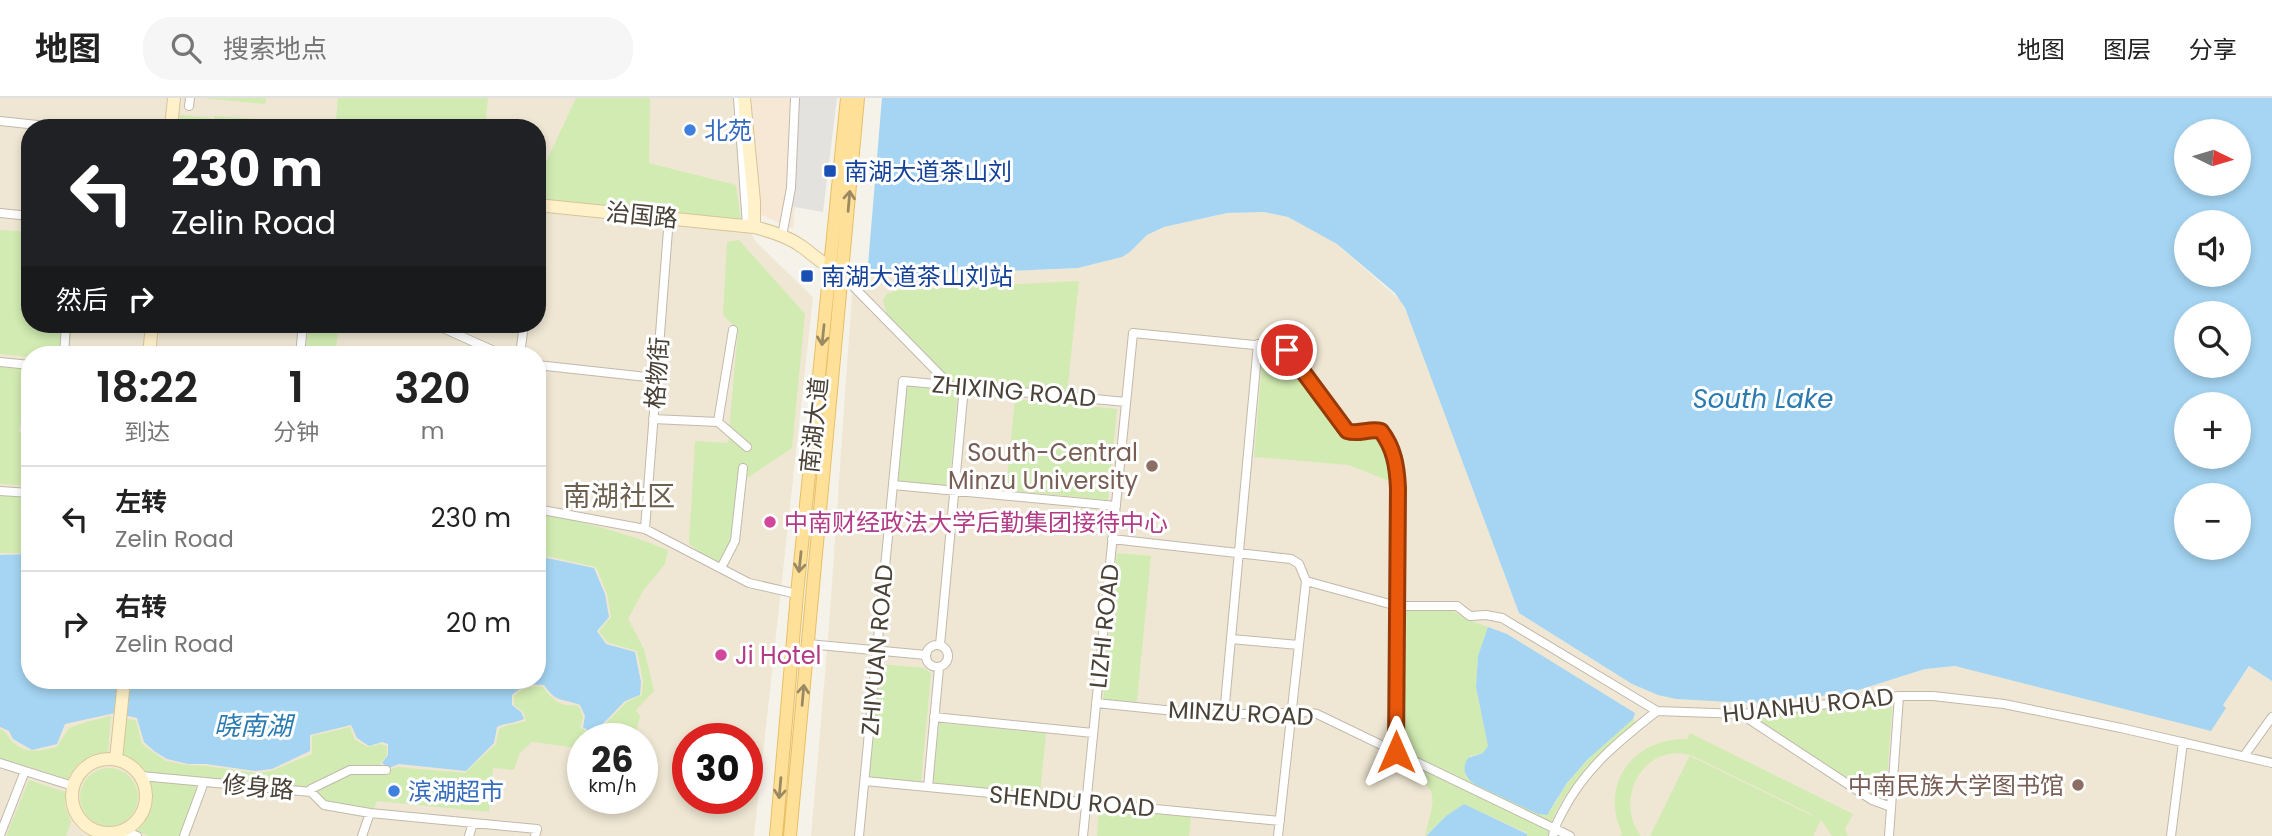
<!DOCTYPE html>
<html lang="zh">
<meta charset="utf-8">
<style>
body{margin:0;font-family:Poppins,"Noto Sans SC",sans-serif;background:#f6f6f6;color:#222;height:100vh;display:flex;flex-direction:column;font-size:26px;white-space:nowrap}
*{box-sizing:border-box;margin:0}
p{font-size:23px;color:#767676}
.icon{flex:none;width:38px;height:38px;fill:none;stroke:currentColor;stroke-width:2;stroke-linecap:round;stroke-linejoin:round}
.map{position:relative;flex:1;overflow:hidden}
.panel{position:absolute;left:21px;top:248px;width:525px;height:343px;display:flex;flex-direction:column;background:#fff;border-radius:28px;box-shadow:0 4px 10px #0003}
.panel>*{flex:none}
.top-card{position:absolute;left:21px;top:21px;width:525px;height:214px;border-radius:28px;box-shadow:0 4px 10px #0003;background:#202124;color:#fff;overflow:hidden}
.needle{width:46px;rotate:95deg}
.tools{position:absolute;left:2174px;top:21px;display:grid;gap:14px}
.tools a{display:grid;place-items:center;width:77px;height:77px;border-radius:50%;background:#fff;box-shadow:0 4px 10px #0003;font-size:35px}
.speed{position:absolute;left:567px;top:625px;display:flex;gap:14px;font-size:35px;font-weight:700;text-align:center}
.speed>*{display:grid;place-content:center;width:91px;height:91px;border-radius:50%;background:#fff;box-shadow:0 4px 10px #0003;line-height:1}
.speed small{font-size:18px;font-weight:400}
.speed .limit{border:10px solid #d22;background:#fff;color:#111}
.pin{position:absolute;display:grid;place-items:center;width:60px;height:60px;color:#fff;margin:-30px;border:4px solid #fff;border-radius:50%;box-shadow:0 2px 7px #0007}
.me{position:absolute;width:77px;margin:-38px;rotate:0deg;stroke-linejoin:round;filter:drop-shadow(0 0 5px #0008)}
.turn{display:flex;align-items:center;gap:24px;height:147px;padding:0 35px;font-size:32px}
.turn .icon{width:91px;height:91px;stroke-width:2.5}
.turn b{display:block;font-size:49px;line-height:60px}
.then{display:flex;align-items:center;height:66px;padding:0 35px;background:#0003;gap:14px;font-size:26px}
.eta{display:flex;justify-content:space-evenly;align-items:center;height:119px;text-align:center}
.eta b{font-size:42px;font-weight:600;line-height:49px}
ul{padding:0;list-style:none}
li{display:flex;align-items:center;gap:21px;height:105px;padding:0 35px;border-top:2px solid #e0e0e0}
li div{flex:1}
li b{display:block;font-size:26px}
li em{font-style:normal}
header{display:flex;align-items:center;gap:42px;box-sizing:border-box;height:98px;padding:0 35px;background:#fff;border-bottom:2px solid #e0e0e0}
header strong{font-size:33px}
nav{display:flex;gap:38px;margin-inline-start:auto;font-size:24px}
.search{width:490px;height:63px;background:#f6f6f6;display:flex;align-items:center;gap:18px;box-sizing:border-box;padding:0 24px;border-radius:28px;color:#767676;font-size:26px}
.map>svg:first-child{display:block}
</style>
<header>
<strong>地图</strong>
<div class="search"><svg class="icon" aria-label="search" viewBox="0 0 24 24"><circle cx="10" cy="10" r="6"/><path d="M15 15l6 6"/></svg>搜索地点</div>
<nav><a>地图</a><a>图层</a><a>分享</a></nav>
</header>
<div class="map">
<svg width="2272" height="738" viewBox="0 0 2272 738">
<rect width="100%" height="100%" fill="#f5f2ea"/>
<path fill="#f7e8d5" d="M745,0H805L793,131L757,115Z"/>
<path fill="#efe7d3" fill-rule="evenodd" d="M0,0H738L747,128L756,144L813,199L754,738H0ZM30,30H537V226H30ZM30,257H537V583H30ZM583,640H642V700H583ZM688,640H747V700H688Z
M1264,114L1288,119L1337,146L1400,202L1409,220L1519,515L1632,586L1658,597L1852,594L1925,571L1955,568L2226,610L2222,607L2250,568L2272,583V738H811L828,542L852,196L867,179L1078,170L1122,159L1130,154L1147,137L1164,129L1227,115Z"/>
<path fill="#d2ebb2" fill-rule="evenodd" d="M203,0H266L265,6Z
M338,0H488L485,30H418L336,23Z
M576,0H650L649,65L736,87L741,123L537,102V77H540Z
M180,17L212,20L211,30H179Z
M214,18L258,21L257,30H213Z
M0,132L30,134V226H72L69,257L30,259L0,256Z
M739,142L805,216L792,350L737,387L735,443L723,471L689,446L695,343L728,345L738,232L723,217L727,144Z
M1079,183L1067,295L953,284L887,217L883,203L886,196L898,192Z
M309,226H339L335,257H305Z
M1263,254L1278,255L1286,259L1342,334L1353,340L1371,335L1379,336L1387,355L1391,381L1386,382L1349,367L1254,359Z
M0,269L29,272L19,334L30,336V388L0,386Z
M907,288L958,293L949,388L898,384Z
M1015,301L1117,311L1108,402L1006,392Z
M0,396L30,399V455H0Z
M537,415C582,423 626,435 668,452L665,466L643,493L628,521L644,551L654,593L636,612L640,618L635,640H583V656L576,655L571,649L532,644L520,655L514,672L493,670L489,714L377,703L373,712L327,705L311,691L146,675L135,662L123,657L127,621L136,622L142,646L166,663L187,667L206,668L256,675L271,673L312,656V638L350,629L355,642L368,649L381,646L387,648V657L380,666L390,671L398,669L465,675L496,646L499,631C507,626 517,626 526,623L523,614L514,607V598C524,589 530,588 543,589C549,597 556,606 567,607C571,607 575,607 579,608L583,619L580,629L593,638L628,603L642,597L643,583L637,553L607,544L599,533L611,519L607,496L596,469L537,456Z
M1117,455L1151,458L1137,604L1103,601Z
M1402,512L1453,513L1469,522L1488,529L1478,558L1476,589L1488,648L1483,655L1470,658L1465,678L1476,687L1544,717C1556,710 1559,696 1567,686C1584,663 1607,644 1627,625L1633,621L1636,624C1606,652 1554,696 1548,738H1527V735L1464,706L1446,718L1425,738C1435,695 1441,694 1402,669Z
M880,566L925,570L931,576L921,684L869,680Z
M1885,603L1891,605L1892,612L1886,693L1883,699L1877,700L1757,623L1760,618Z
M111,618L108,654C89,655 76,664 68,681L0,660V631C8,635 7,638 12,643C25,657 40,653 57,649L69,630L86,624Z
M939,625L1046,635L1040,696L933,685Z
M1690,635L1853,716L1845,731L1848,738H1832L1821,722L1813,738H1650L1690,657C1643,644 1613,703 1641,738H1620L1622,735C1599,685 1634,640 1687,641ZM1691,657L1809,715L1819,721L1690,658Z
M80 699a29 29 0 1 1 58 0a29 29 0 1 1-58 0Z
M29,682L65,694V708L71,724L66,738H6Z
M150,683L200,687L181,738H149L136,733C151,720 157,701 150,683Z
M1099,711L1191,719L1189,738H1097Z"/>
<path fill="#e4e2de" d="M795,0H837L823,114L788,108Z"/>
<path fill="#a5d5f3" fill-rule="evenodd" d="M882,0H2272V583L2249,568L2223,607L2226,610L2211,633L1955,568L1925,571L1852,594L1840,596L1750,605L1676,601L1658,597L1632,586L1519,515L1405,210L1395,195L1337,146L1288,119L1264,114L1227,115L1164,129L1147,137L1130,154L1122,159L1078,170L867,179ZM2186,33H2238V86H2186ZM2186,124H2238V177H2186ZM2186,215H2238V268H2186ZM2186,306H2238V359H2186ZM2186,397H2238V450H2186Z
M29,456L30,583H537V458L594,470L605,496L609,519L597,533L606,546L635,554L641,584L640,597L625,603L593,636L583,629L585,618L580,607C563,600 557,606 544,587C530,586 523,587 512,597V607L521,614L524,621C515,625 506,625 497,629L494,645L466,673L399,666L389,670L382,665L388,657V646L382,644L369,648L357,640L351,627L310,637V653L272,671L255,673L206,666H188L167,661L154,653L144,644L137,620L115,615L65,626L57,646L32,652L13,641L9,633L0,629V457Z
M1488,529L1507,536L1635,615L1633,621L1587,662L1567,685L1547,717L1538,716L1476,687C1465,680 1461,671 1468,660L1483,655L1488,648L1476,589L1478,558Z
M1464,706L1527,736V738H1426L1446,718Z"/>
<g fill="none" stroke-linecap="round" stroke-linejoin="round">
<g stroke="#c1b9ac" stroke-width="10">
<path id="street" d="M738,0L747,128
M189,8L190,0
M0,23L56,29
M0,115L30,118
M782,138L791,90L795,0
M842,177L950,287
M434,226L503,257
M64,257L66,226
M300,257L303,226
M520,257L524,226
M0,264L30,267
M537,267L656,280
M653,321L718,324L747,349
M718,324L733,232
M893,387L1116,408
M0,393L30,395
M537,411L645,431L749,485L797,496
M645,431L669,119
M1112,441L1291,461L1299,466L1306,483L1278,738
M721,470L735,443L743,370
M1306,483L1397,508H1457L1470,518L1486,517L1502,520L1657,613L1741,616L1899,598H1933L2004,606L2121,630L2272,665
M1231,541L1299,547
M808,546L926,557
M926 558a11 11 0 1 1 22 0a11 11 0 1 1-22 0Z
M940,547L964,289
M1096,605L1214,617L1306,614L1317,616L1570,738
M1741,616L1872,702L1891,709
M1224,617L1258,246
M934,619L1093,635
M2244,658L2272,619
M0,665L25,673
M141,678L311,694L324,707L370,715L537,731L535,738
M865,683L1280,723
M928,689L939,570
M311,691L350,672H386
M123,733L137,738
M0,737L25,673L73,688
M184,738L204,684
M362,738L370,715
M469,738L473,725
M859,738L903,283L1126,304
M1083,738L1133,235L1285,250L1347,333C1359,338 1371,328 1383,335L1396,362L1398,390L1396,654
M1553,738C1554,728 1559,721 1563,713C1585,670 1620,642 1657,613
M1889,738L1899,598
M2171,738L2183,644"/>
</g>
<g stroke="#d7c599" stroke-width="14">
<path id="secondary" d="M744,0L754,103V129
M171,30L174,0
M537,107L754,129C770,133 787,138 801,148C814,157 823,168 839,171
M149,257L152,226
M72 698a37 37 0 1 1 74 0a37 37 0 1 1-74 0Z
M116,661L124,583"/>
</g>
<g stroke="#e8bf65" stroke-width="14">
<path id="primary" d="M776,738L797,496L847,0
M790,738L858,0"/>
</g>
<use href="#street" stroke="#fff" stroke-width="8"/>
<use href="#secondary" stroke="#fff1ca" stroke-width="12"/>
<use href="#primary" stroke="#ffe099" stroke-width="12"/>
</g>
<defs><path id="oneway-shaft" d="M-6 0H5M1.5-3L5.5 0L1.5 3" fill="none" stroke-width="1.6" stroke-linecap="round" stroke-linejoin="round" transform="scale(1.75)"/></defs>
<g stroke="#9b8963">
<use href="#oneway-shaft" transform="translate(849 103) rotate(-85)"/>
<use href="#oneway-shaft" transform="translate(823 237) rotate(96)"/>
<use href="#oneway-shaft" transform="translate(800 464) rotate(96)"/>
<use href="#oneway-shaft" transform="translate(803 597) rotate(-85)"/>
<use href="#oneway-shaft" transform="translate(780 690) rotate(95)"/>
</g>
<g fill="none" stroke-linecap="round" stroke-linejoin="round">
<g stroke="#983908" stroke-width="18">
<path id="route" d="M1287,252L1347,333C1359,337 1369,330 1381,333C1394,350 1397,368 1398,390L1396,654"/>
</g>
<use href="#route" stroke="#ea580c" stroke-width="12"/>
</g>
<g fill="#3f7fe0" stroke="#fff" stroke-width="2.5">
<circle cx="690" cy="32" r="7"/>
<circle cx="394" cy="693" r="7"/>
</g>
<g fill="#1a4fb4" stroke="#fff" stroke-width="2.5">
<rect x="823" y="66" width="14" height="14" rx="3.5"/>
<rect x="800" y="171" width="14" height="14" rx="3.5"/>
</g>
<g fill="#8d6e63" stroke="#fff" stroke-width="2.5">
<circle cx="1152" cy="368" r="7"/>
<circle cx="2078" cy="687" r="7"/>
</g>
<g fill="#d1479c" stroke="#fff" stroke-width="2.5">
<circle cx="770" cy="424" r="7"/>
<circle cx="721" cy="557" r="7"/>
</g>
<g text-anchor="middle" dominant-baseline="central" stroke-width="6" stroke-linejoin="round" paint-order="stroke">
<g font-size="24" fill="#366cbe" stroke="#fff" text-anchor="start">
<text x="704" y="32">北苑</text>
<text x="408" y="693">滨湖超市</text>
</g>
<g font-size="24" fill="#164399" stroke="#fff" text-anchor="start">
<text x="844" y="73">南湖大道茶山刘</text>
<text x="821" y="178">南湖大道茶山刘站</text>
</g>
<g font-size="24" fill="#4a4237" stroke="#fff">
<text transform="translate(642 117) rotate(6)">治国路</text>
<text transform="translate(657 275) rotate(-86)">格物街</text>
<text transform="translate(1014 293) rotate(5)">ZHIXING ROAD</text>
<text transform="translate(814 327) rotate(-84)">南湖大道</text>
<text transform="translate(1104 528) rotate(-84)">LIZHI ROAD</text>
<text transform="translate(877 552) rotate(-85)">ZHIYUAN ROAD</text>
<text transform="translate(1808 607) rotate(-6)">HUANHU ROAD</text>
<text transform="translate(1241 615) rotate(3)">MINZU ROAD</text>
<text transform="translate(258 689) rotate(5)">修身路</text>
<text transform="translate(1072 703) rotate(5)">SHENDU ROAD</text>
</g>
<g font-size="24" fill="#785e54" stroke="#fff" text-anchor="end">
<text x="1138" y="354">South-Central<tspan x="1138" dy="28">Minzu University</tspan></text>
<text x="2064" y="687">中南民族大学图书馆</text>
</g>
<g font-size="24" fill="#b23c85" stroke="#fff" text-anchor="start">
<text x="784" y="424">中南财经政法大学后勤集团接待中心</text>
<text x="735" y="557">Ji Hotel</text>
</g>
<g font-size="26" font-style="italic" fill="#2b7bb2" stroke="#fff">
<text x="1763" y="301">South Lake</text>
<text x="253" y="628">晓南湖</text>
</g>
<g font-size="28" fill="#6d604e" stroke="#fff">
<text x="619" y="398">南湖社区</text>
</g>
</g>
</svg>
<div class="tools">
<a><svg class="needle" viewBox="-14 -14 28 28"><path d="M0-13l5 13h-10z" fill="#e53935"/><path d="M0 13l5-13h-10z" fill="#767676"/></svg></a>
<a><svg class="icon" aria-label="sound" viewBox="0 0 24 24"><path d="M4 9h4l5-4v14l-5-4H4zM17 9q2 3 0 6"/></svg></a>
<a><svg class="icon" aria-label="search" viewBox="0 0 24 24"><circle cx="10" cy="10" r="6"/><path d="M15 15l6 6"/></svg></a>
<a>+</a>
<a>−</a>
</div>
<div class="speed"><div>26<small>km/h</small></div><div class="limit">30</div></div>
<div class="pin" style="left:1287px;top:252px;background:#d93025"><svg class="icon" aria-label="arrive" viewBox="0 0 24 24"><path d="M6 21V4h12l-3 4 3 4H6"/></svg></div>
<svg class="me" style="left:1396px;top:654px" viewBox="-20 -20 40 40"><path d="M0-17L14 15 0 8-14 15z" fill="#ea580c" stroke="#fff" stroke-width="4"/></svg>
<div class="top-card">
<div class="turn"><svg class="icon" aria-label="left" viewBox="0 0 24 24"><path d="M17 20v-9H6M10 6l-5 5 5 5"/></svg><div><b>230 m</b>Zelin Road</div></div>
<div class="then">然后<svg class="icon" aria-label="right" viewBox="0 0 24 24"><path d="M7 20v-9h11M14 6l5 5-5 5"/></svg></div>
</div>
<section class="panel">
<div class="eta">
<div><b>18:22</b><p>到达</p></div>
<div><b>1</b><p>分钟</p></div>
<div><b>320</b><p>m</p></div>
</div>
<ul>
<li><svg class="icon" aria-label="left" viewBox="0 0 24 24"><path d="M17 20v-9H6M10 6l-5 5 5 5"/></svg><div><b>左转</b><p>Zelin Road</p></div><em>230 m</em></li>
<li><svg class="icon" aria-label="right" viewBox="0 0 24 24"><path d="M7 20v-9h11M14 6l5 5-5 5"/></svg><div><b>右转</b><p>Zelin Road</p></div><em>20 m</em></li>
</ul>
</section>
</div>
